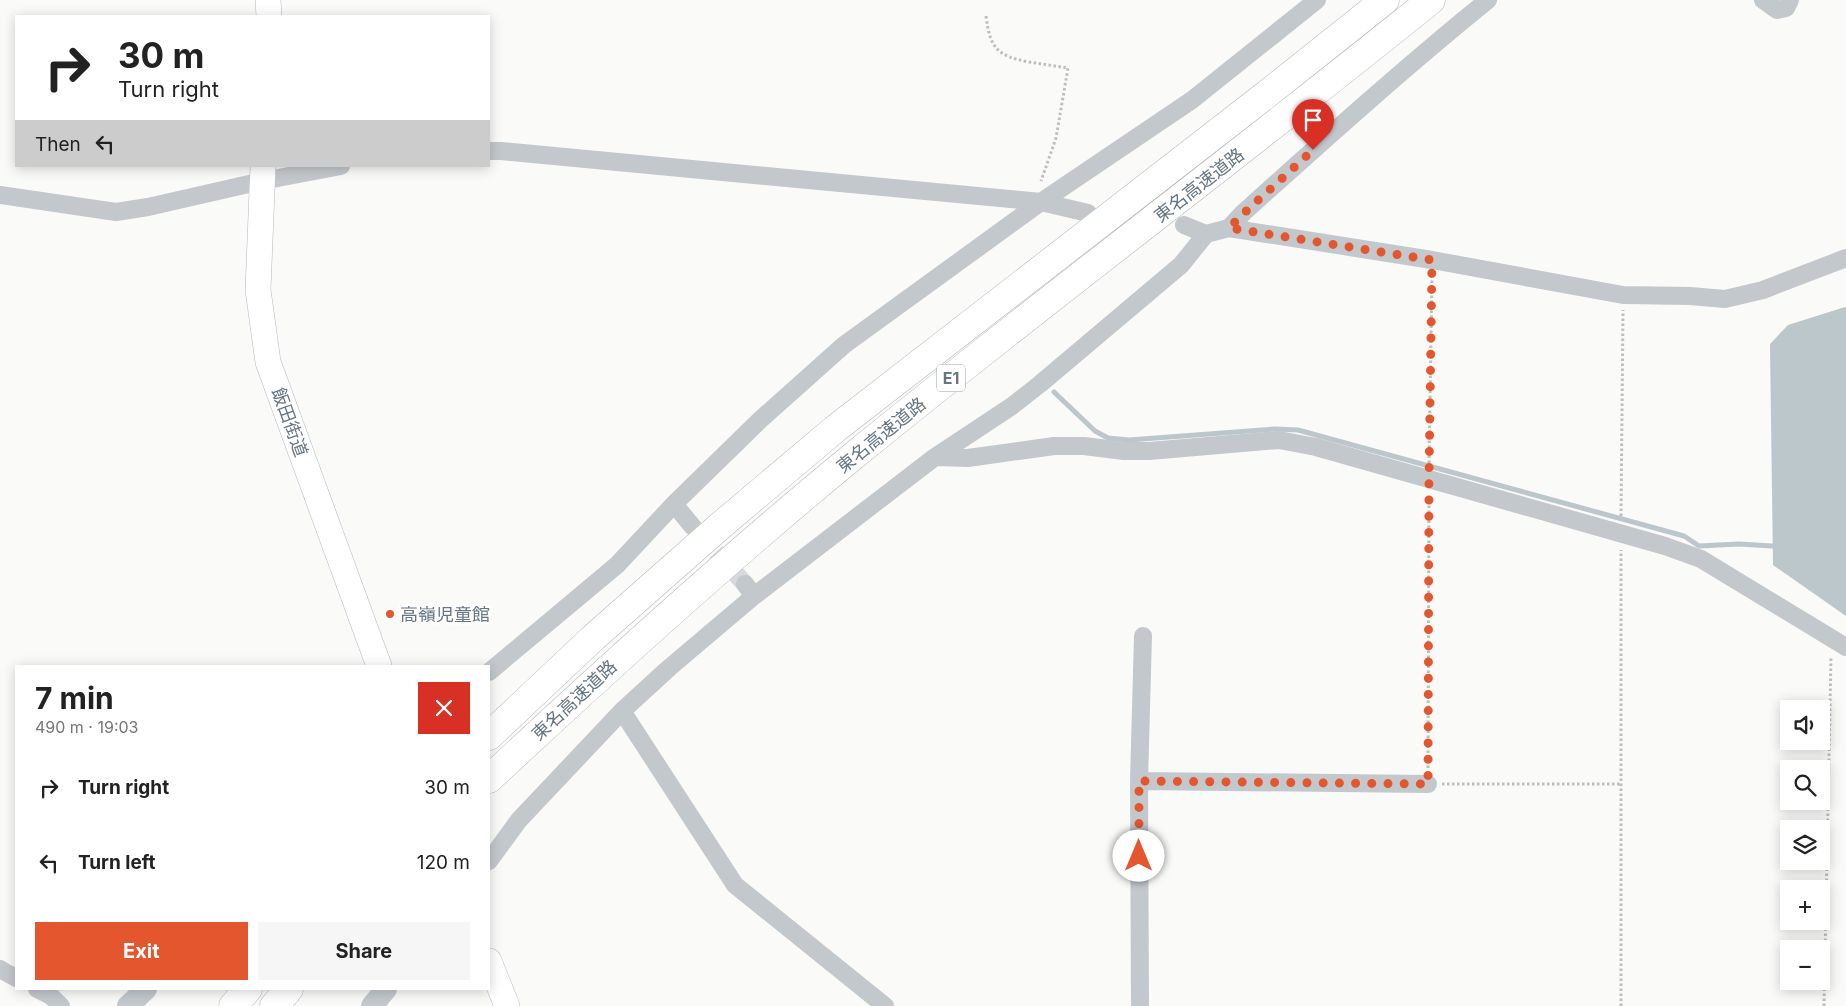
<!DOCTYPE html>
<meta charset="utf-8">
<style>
body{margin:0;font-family:Inter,"Noto Sans JP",sans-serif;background:#f6f6f6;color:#222;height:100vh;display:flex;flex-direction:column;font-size:19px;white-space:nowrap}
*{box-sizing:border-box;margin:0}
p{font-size:16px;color:#767676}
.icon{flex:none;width:28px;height:28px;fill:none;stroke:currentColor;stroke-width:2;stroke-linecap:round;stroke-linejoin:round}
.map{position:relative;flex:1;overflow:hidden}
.sheet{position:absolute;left:15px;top:665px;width:475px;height:325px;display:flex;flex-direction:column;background:#fff;border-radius:0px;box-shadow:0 2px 12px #0003}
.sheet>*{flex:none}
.hud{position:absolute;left:15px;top:15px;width:475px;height:152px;border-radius:0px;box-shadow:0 2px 12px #0003;background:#fff;color:#222;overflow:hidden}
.buttons{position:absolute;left:1780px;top:700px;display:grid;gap:10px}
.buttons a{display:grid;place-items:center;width:50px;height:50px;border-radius:0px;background:#fff;box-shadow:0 2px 12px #0003;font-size:25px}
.pin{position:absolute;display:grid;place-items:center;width:42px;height:42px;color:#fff;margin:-51px -21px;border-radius:50% 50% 50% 0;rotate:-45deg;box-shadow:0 0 5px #0007}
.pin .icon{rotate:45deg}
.me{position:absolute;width:55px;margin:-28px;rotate:0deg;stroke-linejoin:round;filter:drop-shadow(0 0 4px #0008)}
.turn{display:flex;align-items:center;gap:18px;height:105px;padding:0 20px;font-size:22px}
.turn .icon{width:65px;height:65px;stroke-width:2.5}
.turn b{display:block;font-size:35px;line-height:42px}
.then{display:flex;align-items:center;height:48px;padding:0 20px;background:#0003;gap:10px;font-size:19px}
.round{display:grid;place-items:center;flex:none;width:52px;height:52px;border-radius:0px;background:#f6f6f6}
.summary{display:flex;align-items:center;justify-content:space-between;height:85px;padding:0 20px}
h1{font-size:30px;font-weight:700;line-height:38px}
.action{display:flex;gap:10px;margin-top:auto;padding:10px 20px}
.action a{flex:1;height:58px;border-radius:0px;background:#e4572e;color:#fff;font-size:20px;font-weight:700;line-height:58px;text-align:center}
.action a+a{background:#f6f6f6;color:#222}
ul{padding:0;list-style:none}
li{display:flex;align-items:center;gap:15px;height:75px;padding:0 20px}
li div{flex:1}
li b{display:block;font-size:19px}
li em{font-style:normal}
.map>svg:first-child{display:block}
</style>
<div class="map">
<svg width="1846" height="1006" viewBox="0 0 1846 1006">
<rect width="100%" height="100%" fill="#fafaf8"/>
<path fill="#bbc7cb" d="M1845,307L1846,308V616L1773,565L1770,344L1788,325Z"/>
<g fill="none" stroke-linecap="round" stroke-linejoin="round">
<path stroke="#bbc7cb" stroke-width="5" d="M1054,392L1095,431L1108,438L1129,440L1275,429L1298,430L1684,536L1699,546L1739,544L1772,546L1778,545"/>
<path stroke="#d5d9db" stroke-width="18" stroke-dasharray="18 9" stroke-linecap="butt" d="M698,532L745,584"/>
<g stroke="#b3babf" stroke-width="26">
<path id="secondary" d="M268,0L269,16
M263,166L258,290L268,362L379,666
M489,961L507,1006"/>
</g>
<g stroke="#b4b9bd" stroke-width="29">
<path id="motorway" d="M489,736L594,637L720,526L835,429L1267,94L1385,0
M489,779C609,667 730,557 857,453C1046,299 1242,153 1431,0
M233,1006L248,989
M274,1006L289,989"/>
</g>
<path stroke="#bbbfc2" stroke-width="3" stroke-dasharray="2.5 2.5" stroke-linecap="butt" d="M986,16C990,48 997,56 1029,62C1042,64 1055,66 1068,68L1056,138L1041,181
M1429,463L1432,276
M1621,516L1623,310
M1428,768L1429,496
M1442,784H1621
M1621,1006V550
M1824,1006L1831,657"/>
<path stroke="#c3c8cc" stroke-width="18" d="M1763,0L1777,10L1786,8L1790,0
M489,151H501L1041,202L1088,213
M0,195L116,212L148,207L262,181L341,166
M1184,225L1206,234
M1229,228L1243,213C1323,141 1404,68 1488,0
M935,457L968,458L1054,446H1084L1124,451H1149L1279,440L1316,447L1665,546L1701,559L1846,647
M674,504L693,527
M745,584L754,596
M489,672L617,565L674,504L760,420L844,345L1041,202L1192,100L1317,0
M622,711L735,885L885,1006
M1139,781L1428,784
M489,861L519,820L622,711L669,668L754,596L935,457L1012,406L1040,384L1181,265L1206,234L1229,228L1432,260L1623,295L1690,296L1725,299L1763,290L1846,258
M0,969L16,978
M37,989L51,996L61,1006
M1140,1006L1139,781L1143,636"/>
<path stroke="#c3c8cc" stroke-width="22" d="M128,1006L146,989
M372,1006L386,989"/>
<use href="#secondary" stroke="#fff" stroke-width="25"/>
<use href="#motorway" stroke="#fff" stroke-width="28"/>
</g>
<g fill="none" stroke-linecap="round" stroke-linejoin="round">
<path stroke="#e4572e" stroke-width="9" stroke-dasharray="0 16.2" d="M1139,856V781L1428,784L1429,480L1432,260L1229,228L1243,214L1313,150"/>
</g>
<circle fill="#e4572e" stroke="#fff" stroke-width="2" cx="390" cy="614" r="5"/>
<g text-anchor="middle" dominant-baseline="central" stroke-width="5" stroke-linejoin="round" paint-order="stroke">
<rect fill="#fff" stroke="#939fa8" stroke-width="1" x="937" y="364.5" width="28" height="27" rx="4"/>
<g font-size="16" font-weight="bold" fill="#657683">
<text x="951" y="378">E1</text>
</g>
<g font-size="18" fill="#657683" stroke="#fff">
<text transform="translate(1199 185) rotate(-38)">東名高速道路</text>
<text transform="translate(290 422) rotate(70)">飯田街道</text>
<text transform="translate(881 435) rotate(-39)">東名高速道路</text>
<text transform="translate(574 700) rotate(-43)">東名高速道路</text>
</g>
<g font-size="18" fill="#657683" stroke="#fff" text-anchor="start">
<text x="400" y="614">高嶺児童館</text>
</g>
</g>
</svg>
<div class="buttons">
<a><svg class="icon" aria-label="sound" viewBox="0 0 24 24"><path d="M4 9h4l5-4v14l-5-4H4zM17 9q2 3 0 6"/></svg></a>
<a><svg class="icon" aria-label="search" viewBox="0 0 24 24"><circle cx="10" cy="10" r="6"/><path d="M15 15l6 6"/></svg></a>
<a><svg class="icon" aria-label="layers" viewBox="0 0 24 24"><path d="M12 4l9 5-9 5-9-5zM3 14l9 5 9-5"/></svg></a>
<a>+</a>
<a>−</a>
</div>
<div class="pin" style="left:1313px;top:150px;background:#d93025"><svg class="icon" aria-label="arrive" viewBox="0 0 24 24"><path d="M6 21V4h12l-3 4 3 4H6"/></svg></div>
<svg class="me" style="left:1139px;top:856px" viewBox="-20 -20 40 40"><circle r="19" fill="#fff"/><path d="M0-13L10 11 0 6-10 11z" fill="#e4572e"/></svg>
<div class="hud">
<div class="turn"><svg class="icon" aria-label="right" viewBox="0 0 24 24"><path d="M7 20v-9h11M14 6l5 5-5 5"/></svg><div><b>30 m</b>Turn right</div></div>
<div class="then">Then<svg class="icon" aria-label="left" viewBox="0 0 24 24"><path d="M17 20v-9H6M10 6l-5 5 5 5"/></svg></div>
</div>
<section class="sheet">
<div class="summary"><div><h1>7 min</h1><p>490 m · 19:03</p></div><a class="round" style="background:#d93025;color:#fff"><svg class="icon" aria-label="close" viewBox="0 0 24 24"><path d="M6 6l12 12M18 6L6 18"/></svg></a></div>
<ul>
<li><svg class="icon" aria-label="right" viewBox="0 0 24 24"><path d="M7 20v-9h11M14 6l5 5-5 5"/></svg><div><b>Turn right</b></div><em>30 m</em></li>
<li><svg class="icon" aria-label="left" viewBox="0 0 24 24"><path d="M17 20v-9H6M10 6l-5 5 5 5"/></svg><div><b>Turn left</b></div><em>120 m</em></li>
</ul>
<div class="action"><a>Exit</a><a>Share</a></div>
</section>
</div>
